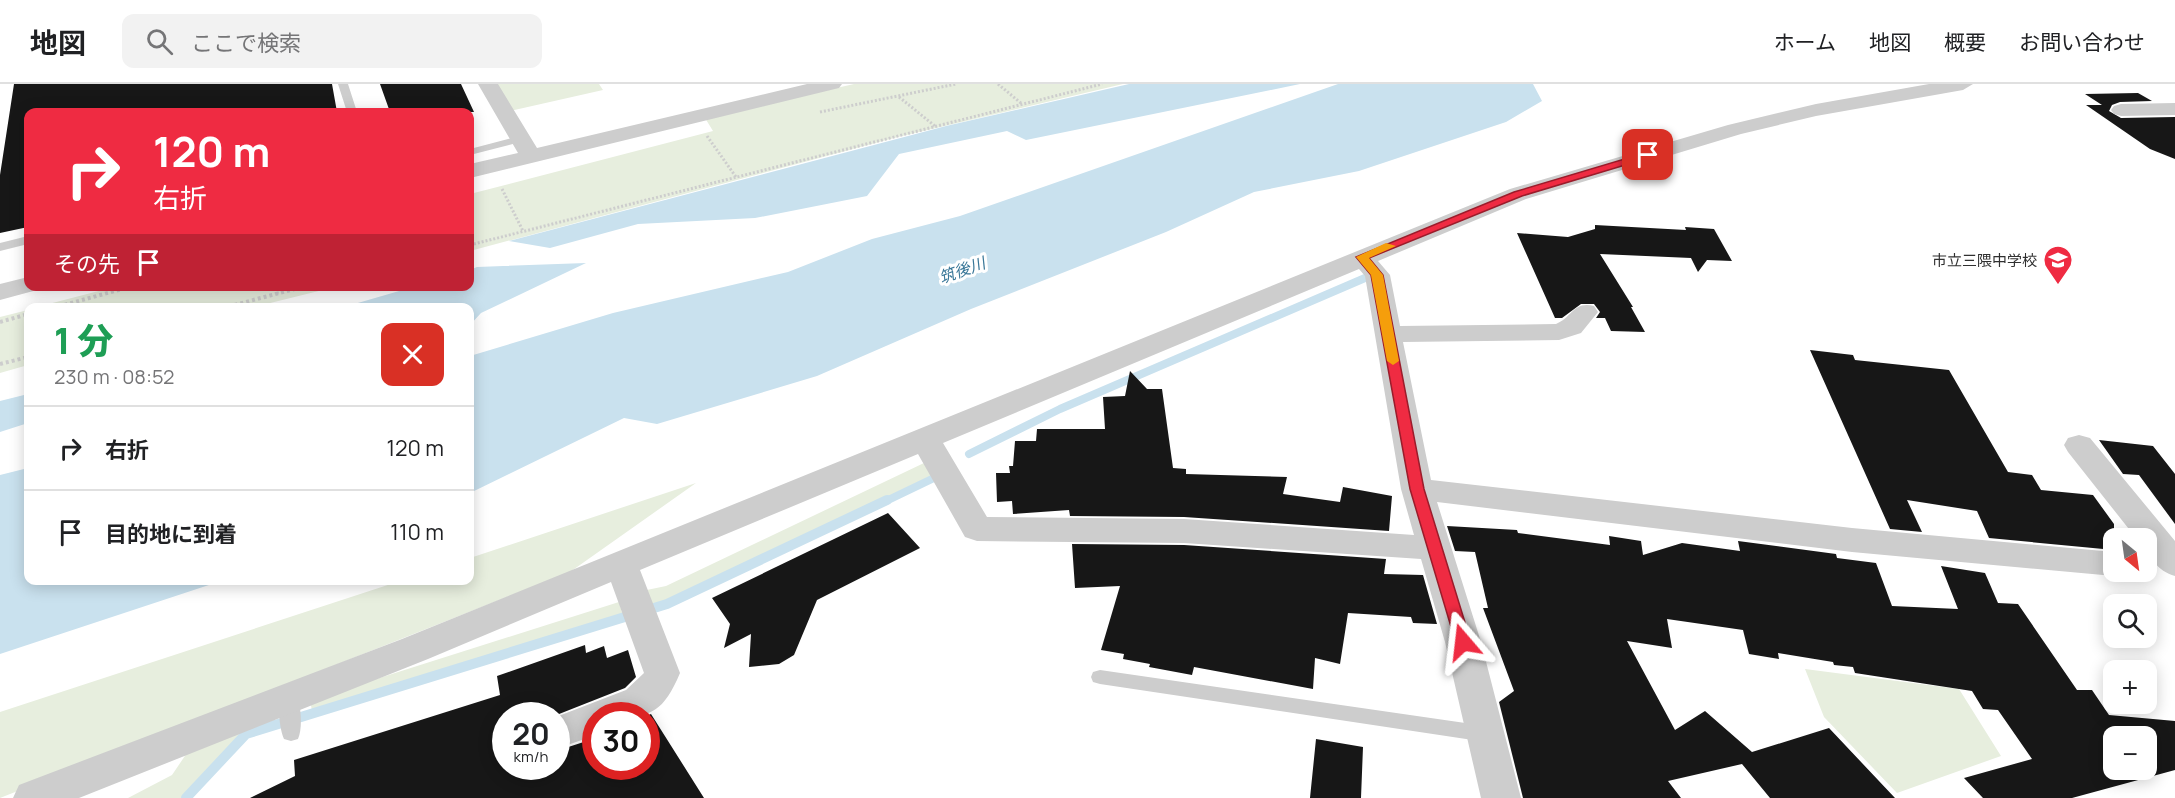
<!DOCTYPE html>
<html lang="ja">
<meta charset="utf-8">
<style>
body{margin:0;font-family:Manrope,"Noto Sans JP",sans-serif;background:#f2f2f2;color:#202124;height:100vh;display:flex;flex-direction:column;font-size:22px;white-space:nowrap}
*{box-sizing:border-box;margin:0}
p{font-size:20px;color:#757577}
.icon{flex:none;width:33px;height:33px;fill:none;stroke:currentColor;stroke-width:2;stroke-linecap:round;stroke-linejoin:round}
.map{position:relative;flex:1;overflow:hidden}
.drawer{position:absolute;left:24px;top:219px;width:450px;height:282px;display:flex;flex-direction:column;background:#fff;border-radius:12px;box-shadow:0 3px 15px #0003}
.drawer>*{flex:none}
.hud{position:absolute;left:24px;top:24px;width:450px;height:183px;border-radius:12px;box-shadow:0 3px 15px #0003;background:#ef2b42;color:#fff;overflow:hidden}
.needle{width:39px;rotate:151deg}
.tools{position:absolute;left:2103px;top:444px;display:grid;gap:12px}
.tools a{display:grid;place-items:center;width:54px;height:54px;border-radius:12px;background:#fff;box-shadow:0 3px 15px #0003;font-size:30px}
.speed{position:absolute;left:492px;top:618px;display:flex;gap:12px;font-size:30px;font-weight:700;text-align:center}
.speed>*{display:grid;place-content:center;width:78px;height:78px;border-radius:50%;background:#fff;box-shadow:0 3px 15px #0003;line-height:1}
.speed small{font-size:15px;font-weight:400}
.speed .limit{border:9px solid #d22;background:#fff;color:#111}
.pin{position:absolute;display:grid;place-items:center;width:51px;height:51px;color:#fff;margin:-26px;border-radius:12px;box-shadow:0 3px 9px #0006}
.me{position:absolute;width:66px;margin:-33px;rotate:343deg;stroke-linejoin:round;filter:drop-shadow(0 0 4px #0008)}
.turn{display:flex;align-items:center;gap:21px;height:126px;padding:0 30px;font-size:27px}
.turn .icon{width:78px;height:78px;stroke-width:2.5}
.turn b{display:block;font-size:42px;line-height:51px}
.then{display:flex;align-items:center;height:57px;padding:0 30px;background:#0003;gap:12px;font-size:22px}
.round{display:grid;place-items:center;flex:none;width:63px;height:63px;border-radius:12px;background:#f2f2f2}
.overview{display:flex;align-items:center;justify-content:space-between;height:102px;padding:0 30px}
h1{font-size:36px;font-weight:800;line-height:45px;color:#1e9e55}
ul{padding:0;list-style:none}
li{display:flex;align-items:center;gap:18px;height:84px;padding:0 30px;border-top:2px solid #e0e0e0}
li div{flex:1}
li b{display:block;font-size:22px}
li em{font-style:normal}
header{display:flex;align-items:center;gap:36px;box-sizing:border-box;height:84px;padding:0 30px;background:#fff;border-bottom:2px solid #e0e0e0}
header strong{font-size:28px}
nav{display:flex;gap:33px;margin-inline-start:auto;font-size:21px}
.search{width:420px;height:54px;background:#f2f2f2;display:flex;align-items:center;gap:15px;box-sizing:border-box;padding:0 21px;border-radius:12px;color:#757577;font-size:22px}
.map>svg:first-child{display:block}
</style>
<header>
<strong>地図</strong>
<div class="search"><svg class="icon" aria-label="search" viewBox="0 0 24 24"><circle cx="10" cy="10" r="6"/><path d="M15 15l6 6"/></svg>ここで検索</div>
<nav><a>ホーム</a><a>地図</a><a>概要</a><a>お問い合わせ</a></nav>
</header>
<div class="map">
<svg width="2175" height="714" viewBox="0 0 2175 714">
<rect width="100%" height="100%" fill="#fff"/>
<path fill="#e7eede" d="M493,0H599L603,6L510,27Z
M854,0H1123L898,53L470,167V110L713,47L705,34Z
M118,202H335V203L254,223H37Z
M28,226V281L0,289V233Z
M924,379L934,392L665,519L651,522L642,507L666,502Z
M696,399L570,488L0,714V628L400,497L470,496V474Z
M619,518L623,532L312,627L310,616Z
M1805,585L1959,605L2001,672L1897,709L1824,633Z
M276,626L274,637L242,649L182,714H128L172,691L193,660Z"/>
<path fill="#c9e1ee" d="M1129,0H1300L1026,56L1007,47L899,70L867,112L755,134L638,140L550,164L509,157L946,42Z
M1338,0H1533L1542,17L1506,38L1359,87L1254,108L1166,148L971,225L817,292L657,340L624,334L470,409V272L613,229L788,188L872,155L960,132Z
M586,179L481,229L470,241V224L344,223L413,203L470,202V186L477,183Z
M28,310V339L0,348V317Z
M28,384V496L221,497L0,570V391Z"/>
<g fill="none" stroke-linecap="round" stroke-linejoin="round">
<path stroke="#c9e1ee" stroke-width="8" d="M969,370L1060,325L1365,194
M884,418L934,394"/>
<path stroke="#c9e1ee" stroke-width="10" d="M186,714L246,650L667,520L887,416"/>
</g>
<path fill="#171717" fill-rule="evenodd" d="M14,0H332L337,28H28V143L0,149V91Z
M380,0H461L474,28H390Z
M2138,9L2152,17L2120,18L2112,21L2109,27L2121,34L2175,33V75L2150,65L2086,21H2102L2085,10Z
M1595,141L1686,146L1685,143L1714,145L1732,177L1707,176L1698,188L1691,174L1600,170L1633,223H1631L1645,248L1611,247L1605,234H1596L1600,228L1594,220H1581L1562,234H1555L1517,149L1568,153L1595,145Z
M1810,266L1853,271L1855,276L1949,286L2008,388L2032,391L2041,406L2093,411L2114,440V466L1989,454L1977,427L1907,416L1922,448L1890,445Z
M1130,287L1147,305H1162L1173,384L1186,385V390L1287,393L1283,410L1340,418L1343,403L1392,412L1389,447L1184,433L1070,432L1069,426L1013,430L1012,417L997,418L996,389H1010L1009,382H1013L1015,357H1036L1037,345H1105L1103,313L1125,312Z
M2099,356L2153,362L2175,390V440L2139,391L2123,390Z
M888,429L920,464L817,516L794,571L779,580L749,583L751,550L724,564L730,540L712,514Z
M1447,442L1517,446L1518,449L1610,461L1609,452L1641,457L1643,471L1682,459L1740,467L1738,457L1836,470L1837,474L1876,479L1892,522L1958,525L1941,482L1985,489L1998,519L2018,520L2077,606H2092L2109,631L2175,637V686L2072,714H1983L1964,694L2032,675L1998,626L1983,625L1972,607L1855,589L1853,583L1834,581L1833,578L1778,569L1779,575L1749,570L1743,546L1667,535L1672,564L1627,557L1675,646L1705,627L1752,668L1829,644L1895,714H1770L1742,680L1668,697L1681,714H1523L1499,618L1514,607L1483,524H1488L1475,468L1455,467ZM2114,652H2146V686H2114Z
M1072,460L1184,461L1386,475L1384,490L1423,491L1437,540L1413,539L1411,533L1348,529L1340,580L1315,574L1313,605L1194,583L1192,591L1149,583L1150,580L1123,575L1124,570L1101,566L1120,502L1075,504Z
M585,561L586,569L604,562L607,574L628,566L636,593L625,604L554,632H506V682H556V667L596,654V682H646V632L651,630L704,714H250L295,692L294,676L500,611L497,592Z
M1316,655L1363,663L1361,714H1310Z"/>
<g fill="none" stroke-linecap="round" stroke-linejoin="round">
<path stroke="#cdcdcd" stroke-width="3" stroke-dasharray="2 2" stroke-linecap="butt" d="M998,0L1022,20
M899,13L935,42
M820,28L956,0
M707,52L736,93
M502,105L523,147
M470,161L1102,0"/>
<path stroke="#cdcdcd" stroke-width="4" stroke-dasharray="3 3" stroke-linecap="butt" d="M275,202L277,210
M53,224L133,202
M223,224L306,202
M0,238L28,230
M0,280L28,273"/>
<path fill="#cdcdcd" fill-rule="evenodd" d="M338,0H348L357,28H347Z
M520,52L524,53V57L470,71V65Z
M28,152V160L0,167V159Z
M1100,586L1486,642L1493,644L1496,650L1493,656L1486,658L1100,600L1093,598L1091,593L1093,588Z
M289,605L296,608C301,619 303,644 298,655L291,657L284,655C279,644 277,619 282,608Z"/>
<path fill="#cdcdcd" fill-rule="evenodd" d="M478,0H498L537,64L807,0H842L839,4L470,94V80L518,69Z
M1929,0H1973L1963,6L1816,32L1741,50L1526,115L1378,177L1390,191L1400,242L1556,240C1572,234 1573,217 1594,222L1598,228L1581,249L1559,256L1403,258L1431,396L1852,444L2114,468V488L2126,489L2114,492L1852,468L1437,418L1481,558L1521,714H1481L1445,558L1421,475L1184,459L977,457L965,453L918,370L640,486L680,589C659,639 643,632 596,632V651L556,665V633L626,606L644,589L611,498L428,575L79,714H13L19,701L402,555L1510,105L1728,41L1816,20ZM1359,185L1365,192L1401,405L1414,451L1184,435L987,433L943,359Z
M2175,19V31L2121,32L2114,30L2111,26L2114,22L2121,20Z
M28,193V202H40L37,206L0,216V200Z
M2079,351L2090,354L2175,457V492C2158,487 2146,473 2146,454H2136L2068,368L2064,361L2068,354Z"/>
</g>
<path fill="#ef2b42" stroke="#9b1c2b" stroke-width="1.5" d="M1648,68L1652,69V73L1522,112L1369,174L1383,191L1424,405L1471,558L1469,563H1457L1410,405L1371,191L1356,173L1514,108Z"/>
<path fill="#f59e0b" d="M1386,159L1396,162L1369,174L1383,191L1399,277L1393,281L1387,277L1371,191L1356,173Z"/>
<defs>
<g id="school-pin" transform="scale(1.5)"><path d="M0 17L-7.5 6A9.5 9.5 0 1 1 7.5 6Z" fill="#ef2b42" stroke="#fff"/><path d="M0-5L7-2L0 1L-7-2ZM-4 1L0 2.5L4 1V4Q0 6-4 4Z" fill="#fff"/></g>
</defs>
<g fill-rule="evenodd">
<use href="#school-pin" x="2058" y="176"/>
</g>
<g text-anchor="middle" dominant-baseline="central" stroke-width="6" stroke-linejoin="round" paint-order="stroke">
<g font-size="15" fill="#303030" stroke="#fff" text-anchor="end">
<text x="2037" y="176">市立三隈中学校</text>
</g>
<g font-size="16" font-style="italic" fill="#397798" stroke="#fff">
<text transform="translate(962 186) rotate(-20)">筑後川</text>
</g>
</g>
</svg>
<div class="tools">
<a><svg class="needle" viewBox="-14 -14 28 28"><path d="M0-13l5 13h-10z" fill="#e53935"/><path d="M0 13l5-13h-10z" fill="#757577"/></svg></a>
<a><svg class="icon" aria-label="search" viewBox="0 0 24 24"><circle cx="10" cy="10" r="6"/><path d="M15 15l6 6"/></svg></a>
<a>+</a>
<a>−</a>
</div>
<div class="speed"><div>20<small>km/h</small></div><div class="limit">30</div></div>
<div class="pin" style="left:1648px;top:71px;background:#d93025"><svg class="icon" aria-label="arrive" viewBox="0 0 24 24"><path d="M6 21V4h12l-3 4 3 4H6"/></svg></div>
<svg class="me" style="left:1463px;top:558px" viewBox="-20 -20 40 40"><path d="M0-17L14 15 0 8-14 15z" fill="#ef2b42" stroke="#fff" stroke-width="4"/></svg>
<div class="hud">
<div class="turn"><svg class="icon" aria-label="right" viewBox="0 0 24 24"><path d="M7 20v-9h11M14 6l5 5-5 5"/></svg><div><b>120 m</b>右折</div></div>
<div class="then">その先<svg class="icon" aria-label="arrive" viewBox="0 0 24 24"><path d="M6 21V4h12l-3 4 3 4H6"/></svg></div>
</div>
<section class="drawer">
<div class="overview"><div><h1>1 分</h1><p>230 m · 08:52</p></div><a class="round" style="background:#d93025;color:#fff"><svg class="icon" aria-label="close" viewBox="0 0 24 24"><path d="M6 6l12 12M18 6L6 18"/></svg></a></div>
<ul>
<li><svg class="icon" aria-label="right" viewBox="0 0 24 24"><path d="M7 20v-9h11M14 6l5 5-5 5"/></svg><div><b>右折</b></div><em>120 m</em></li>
<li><svg class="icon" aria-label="arrive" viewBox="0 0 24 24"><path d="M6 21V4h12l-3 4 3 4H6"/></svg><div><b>目的地に到着</b></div><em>110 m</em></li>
</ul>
</section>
</div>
